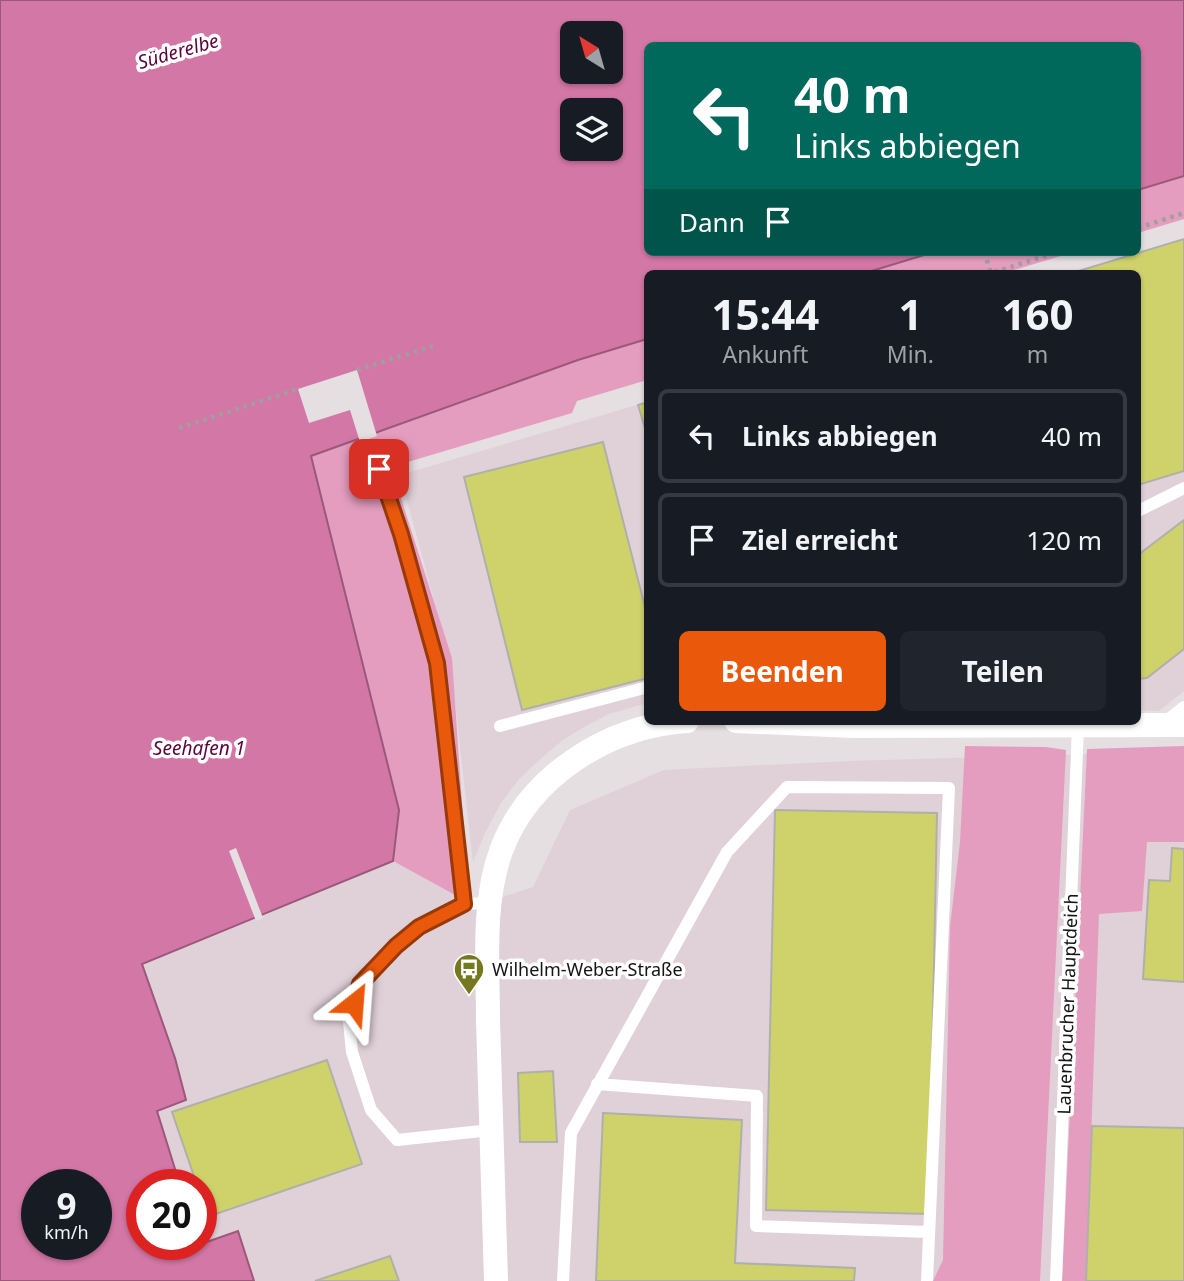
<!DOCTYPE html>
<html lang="de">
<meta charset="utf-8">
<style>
body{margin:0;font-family:"Noto Sans",sans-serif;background:#20242c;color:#f1f3f6;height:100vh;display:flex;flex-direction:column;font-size:26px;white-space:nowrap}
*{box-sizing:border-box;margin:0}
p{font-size:23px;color:#9ea1a6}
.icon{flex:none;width:38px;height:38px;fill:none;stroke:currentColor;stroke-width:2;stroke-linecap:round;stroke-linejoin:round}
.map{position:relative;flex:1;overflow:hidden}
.details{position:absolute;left:644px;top:270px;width:497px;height:455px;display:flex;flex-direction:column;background:#171b24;border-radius:10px;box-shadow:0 2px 5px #0004}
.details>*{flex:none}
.guide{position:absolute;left:644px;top:42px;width:497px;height:214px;border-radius:10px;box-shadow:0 2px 5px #0004;background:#00695c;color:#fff;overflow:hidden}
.needle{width:46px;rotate:323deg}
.tools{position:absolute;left:560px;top:21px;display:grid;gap:14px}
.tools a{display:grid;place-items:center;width:63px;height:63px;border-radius:10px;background:#171b24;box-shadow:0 2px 5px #0004;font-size:35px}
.speed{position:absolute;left:21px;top:1169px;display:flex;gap:14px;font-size:35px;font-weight:700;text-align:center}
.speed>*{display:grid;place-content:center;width:91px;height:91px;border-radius:50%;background:#171b24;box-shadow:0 2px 5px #0004;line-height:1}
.speed small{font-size:18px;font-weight:400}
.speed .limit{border:10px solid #d22;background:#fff;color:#111}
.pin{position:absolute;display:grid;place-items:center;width:60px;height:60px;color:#fff;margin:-30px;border-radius:14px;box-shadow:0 4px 10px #0006}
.me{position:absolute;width:77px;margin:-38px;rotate:28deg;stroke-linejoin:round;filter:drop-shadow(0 0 5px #0008)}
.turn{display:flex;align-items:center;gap:24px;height:147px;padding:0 35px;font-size:32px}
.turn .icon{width:91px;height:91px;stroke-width:2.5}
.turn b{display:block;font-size:49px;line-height:60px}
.then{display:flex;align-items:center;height:66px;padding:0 35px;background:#0003;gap:14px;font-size:26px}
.eta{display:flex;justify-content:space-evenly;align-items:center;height:119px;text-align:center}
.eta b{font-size:42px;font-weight:700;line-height:49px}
.primary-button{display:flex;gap:14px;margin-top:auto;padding:14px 35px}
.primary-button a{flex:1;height:80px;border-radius:10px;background:#ea580c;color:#fff;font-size:28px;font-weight:700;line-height:80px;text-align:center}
.primary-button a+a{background:#20242c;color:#f1f3f6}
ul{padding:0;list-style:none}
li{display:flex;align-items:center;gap:21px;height:94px;margin:0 14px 10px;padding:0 21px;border:4px solid #363941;border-radius:10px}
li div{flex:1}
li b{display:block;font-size:26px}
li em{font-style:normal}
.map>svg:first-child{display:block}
</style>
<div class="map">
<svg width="1184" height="1281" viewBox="0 0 1184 1281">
<rect width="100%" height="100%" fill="#e5dfe1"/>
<path fill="#e0d1d8" d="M1184,239V691L1159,711L1138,710V273H1072Z
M647,402V703L609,714L584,727L563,740L538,761L519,779L501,803L485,833L473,862L450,658L400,475Z
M1184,746V1281H254L238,1231L201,1243V1185H180L156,1111L186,1100L142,964L393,861L475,906L533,887L570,810L664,770L848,761L1125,753Z"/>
<path fill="#e49dbf" d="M1184,176V219L1138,233V190Z
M934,252H1074L1004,273H865Z
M647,339V380L577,401L572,413L391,467L452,658L468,890L475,906L393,861L399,810L311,456L578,360Z
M965,746L1046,747L1066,750L1040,1281H933L943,1260L950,927L960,842Z
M1184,746V842H1147L1142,911L1099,914L1086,1281H1062L1087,749Z"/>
<path fill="#d377a6" stroke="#9a597a" stroke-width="2" fill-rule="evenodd" d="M0,0H1184V176L1138,190V46H648V252H934L865,273H648L647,339L578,360L311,456L399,810L393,861L142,964L175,1058L186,1100L157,1111L180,1185H142V1244H201L238,1231L254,1281H0ZM572,33H611V72H572ZM572,110H611V149H572ZM37,1185H96V1244H37Z"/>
<path fill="#e5dfe1" d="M357,370L377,436L360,442L350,410L309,423L298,389Z
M236,848L263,918L256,921L229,851Z"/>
<path fill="#cfd26b" stroke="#afb0aa" stroke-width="2" d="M1184,239V471L1138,485V273H1072Z
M648,402V438L638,405Z
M603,442L648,619V678L522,710L464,477Z
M1184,520V649L1147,678L1138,679V555Z
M775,810L937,813L929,1214L766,1210Z
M1172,848L1184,849V982L1143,979L1149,880L1170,881Z
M327,1060L362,1164L207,1217L201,1199V1185H197L172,1112Z
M553,1071L557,1142H520L518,1073Z
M603,1113L742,1120L735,1263L855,1268L854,1281H596Z
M1092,1126L1184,1128V1281H1086Z
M390,1256L399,1281H315Z"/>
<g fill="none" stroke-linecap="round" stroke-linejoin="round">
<path stroke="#a29d9f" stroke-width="4.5" stroke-dasharray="3.5 5" stroke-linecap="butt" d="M1138,228L1184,213
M984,252L991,273L1058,252
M357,370L433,346
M179,428L298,389"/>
<path stroke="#fff" stroke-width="12" d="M379,469L401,534L437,663L464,904L489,903
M1138,511L1184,488
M1165,722L1184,707
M500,726L648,687
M464,904L419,927L396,946L360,984L349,1022L352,1052L371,1110L397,1140L491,1130
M597,1084L757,1096L756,1226L929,1232
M563,1281L571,1133L727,852L787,787L949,788L927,1281
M1056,1281L1078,726"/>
<path stroke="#fff" stroke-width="24" d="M736,721L853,726L1184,725
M496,1281C494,1194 490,1107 488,1020C488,965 482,903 501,851C529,775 609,726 687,721"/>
</g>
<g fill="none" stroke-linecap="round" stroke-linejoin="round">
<g stroke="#983908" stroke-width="18">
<path id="route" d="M354,1003L360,984L396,946L419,927L464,904L437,663L401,534L379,469"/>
</g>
<use href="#route" stroke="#ea580c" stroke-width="12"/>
</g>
<defs>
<g id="bus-pin" transform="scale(1.575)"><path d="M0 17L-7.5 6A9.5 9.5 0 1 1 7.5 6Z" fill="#76781f" stroke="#fff"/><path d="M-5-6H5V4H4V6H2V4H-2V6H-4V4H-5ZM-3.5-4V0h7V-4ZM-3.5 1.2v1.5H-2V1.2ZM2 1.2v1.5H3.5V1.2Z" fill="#fff"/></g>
</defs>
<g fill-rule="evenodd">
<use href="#bus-pin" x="469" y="969"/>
</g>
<g text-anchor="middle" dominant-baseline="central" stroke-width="7" stroke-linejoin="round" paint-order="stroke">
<g font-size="18" fill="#151314" stroke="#fff" text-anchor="start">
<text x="492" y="969">Wilhelm-Weber-Straße</text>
</g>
<g font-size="18" fill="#151314" stroke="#fff">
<text transform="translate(1067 1004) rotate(-88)">Lauenbrucher Hauptdeich</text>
</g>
<g font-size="19" font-style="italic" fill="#5a043a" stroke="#fff">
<text transform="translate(178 51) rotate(-16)">Süderelbe</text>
<text x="199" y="748">Seehafen 1</text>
</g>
</g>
</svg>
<div class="tools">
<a><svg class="needle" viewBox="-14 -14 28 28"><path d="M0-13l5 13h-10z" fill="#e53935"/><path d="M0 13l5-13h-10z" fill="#9ea1a6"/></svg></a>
<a><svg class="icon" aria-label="layers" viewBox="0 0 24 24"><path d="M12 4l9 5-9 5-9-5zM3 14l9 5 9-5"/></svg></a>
</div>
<div class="speed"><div>9<small>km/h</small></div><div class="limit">20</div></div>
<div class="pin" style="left:379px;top:469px;background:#d93025"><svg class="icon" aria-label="arrive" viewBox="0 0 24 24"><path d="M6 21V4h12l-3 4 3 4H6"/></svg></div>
<svg class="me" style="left:354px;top:1003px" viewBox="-20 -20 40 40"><path d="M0-17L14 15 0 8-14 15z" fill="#ea580c" stroke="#fff" stroke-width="4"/></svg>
<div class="guide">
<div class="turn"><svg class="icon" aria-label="left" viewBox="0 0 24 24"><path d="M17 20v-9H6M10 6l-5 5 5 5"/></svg><div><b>40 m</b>Links abbiegen</div></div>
<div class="then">Dann<svg class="icon" aria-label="arrive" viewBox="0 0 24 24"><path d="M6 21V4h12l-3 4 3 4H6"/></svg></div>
</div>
<section class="details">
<div class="eta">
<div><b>15:44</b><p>Ankunft</p></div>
<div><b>1</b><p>Min.</p></div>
<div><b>160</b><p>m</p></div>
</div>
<ul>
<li><svg class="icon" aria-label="left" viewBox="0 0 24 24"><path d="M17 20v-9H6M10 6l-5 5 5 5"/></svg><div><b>Links abbiegen</b></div><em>40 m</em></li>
<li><svg class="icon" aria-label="arrive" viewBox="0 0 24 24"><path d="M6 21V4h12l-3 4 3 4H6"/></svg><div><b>Ziel erreicht</b></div><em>120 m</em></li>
</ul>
<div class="primary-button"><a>Beenden</a><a>Teilen</a></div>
</section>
</div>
